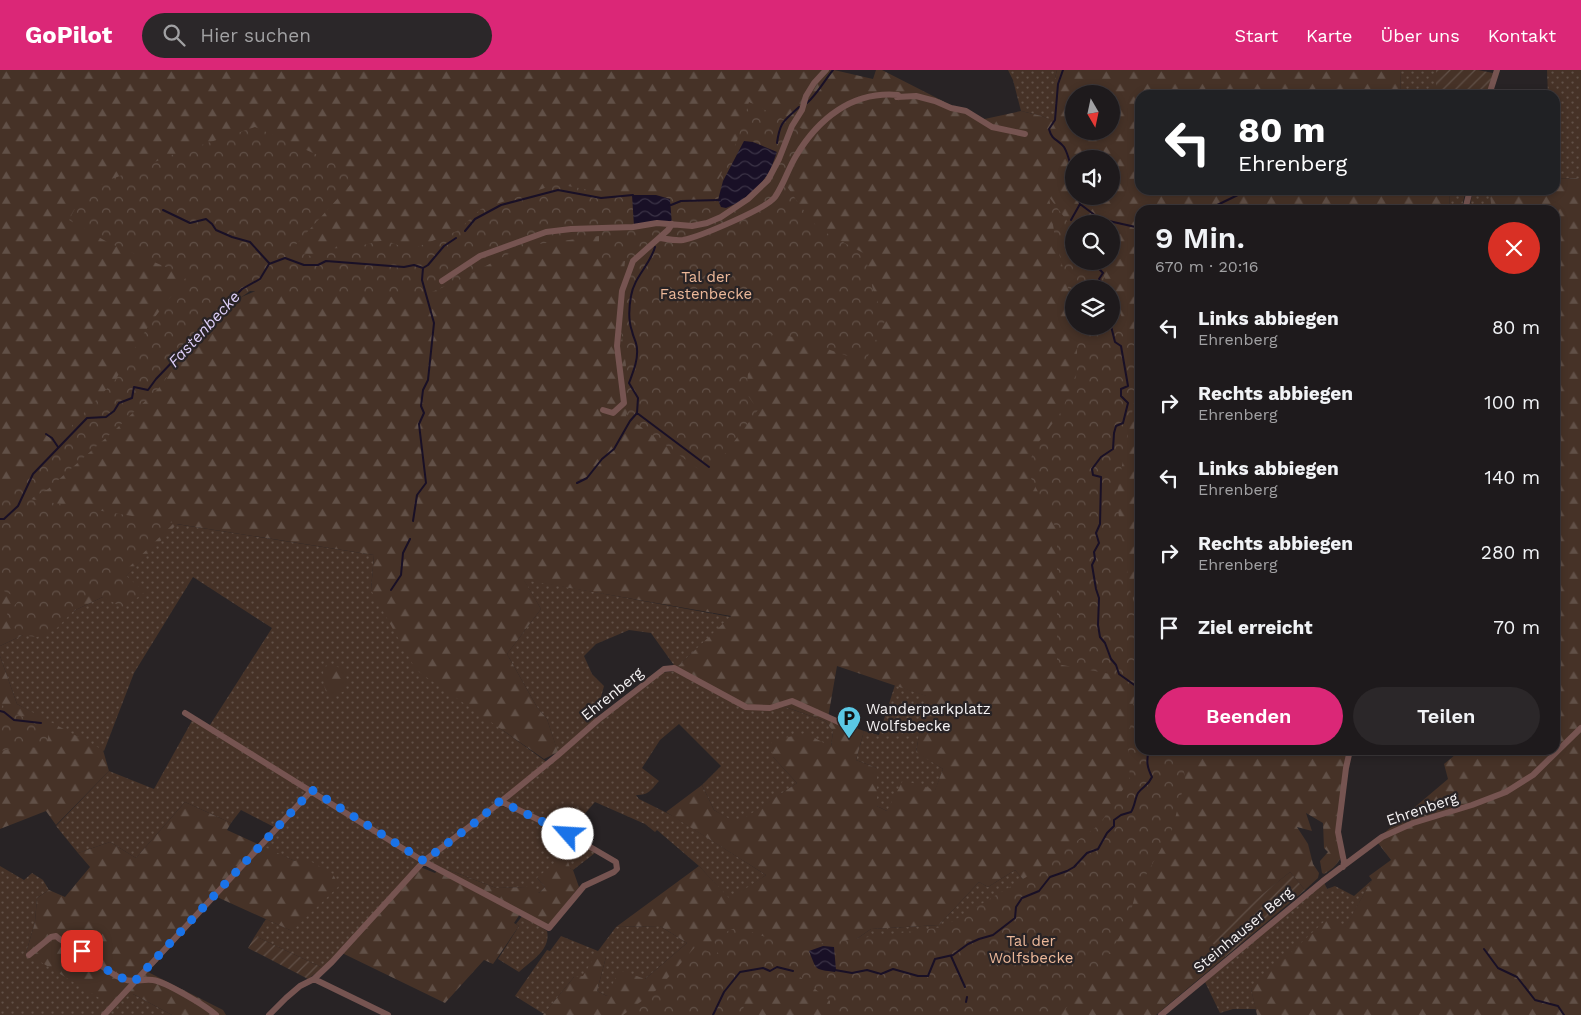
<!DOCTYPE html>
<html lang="de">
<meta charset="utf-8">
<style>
body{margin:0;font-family:"Work Sans",sans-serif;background:#2b2729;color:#f1f3f6;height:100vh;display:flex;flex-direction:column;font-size:19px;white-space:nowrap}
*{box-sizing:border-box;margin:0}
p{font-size:16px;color:#a1a1a3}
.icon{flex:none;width:28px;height:28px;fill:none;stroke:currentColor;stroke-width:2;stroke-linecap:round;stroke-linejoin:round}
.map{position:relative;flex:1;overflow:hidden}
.sheet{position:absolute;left:1135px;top:135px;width:425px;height:550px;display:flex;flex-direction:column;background:#1e1a1c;border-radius:15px;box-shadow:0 2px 8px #0003,0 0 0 1px #3c383b}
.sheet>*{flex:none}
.guide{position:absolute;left:1135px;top:20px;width:425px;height:105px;border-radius:15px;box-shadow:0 2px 8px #0003,0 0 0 1px #3c383b;background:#202124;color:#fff;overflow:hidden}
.needle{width:32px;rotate:171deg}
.fabs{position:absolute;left:1065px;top:15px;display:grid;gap:10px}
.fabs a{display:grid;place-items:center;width:55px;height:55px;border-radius:50%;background:#1e1a1c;box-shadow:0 2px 8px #0003,0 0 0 1px #3c383b;font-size:25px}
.pin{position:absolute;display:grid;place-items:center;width:42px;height:42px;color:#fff;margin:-21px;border-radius:10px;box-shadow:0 2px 8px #0006}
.me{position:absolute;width:55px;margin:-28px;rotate:296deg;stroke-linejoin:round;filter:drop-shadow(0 0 4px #0008)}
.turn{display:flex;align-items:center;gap:18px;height:105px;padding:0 20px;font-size:22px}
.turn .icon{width:65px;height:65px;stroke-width:2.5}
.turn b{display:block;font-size:35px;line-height:42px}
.round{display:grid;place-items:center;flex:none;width:52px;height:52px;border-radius:26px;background:#2b2729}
.summary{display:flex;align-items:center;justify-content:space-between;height:85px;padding:0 20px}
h1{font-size:30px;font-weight:600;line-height:38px}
.action{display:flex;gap:10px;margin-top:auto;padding:10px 20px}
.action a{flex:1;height:58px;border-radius:30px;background:#db2777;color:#fff;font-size:20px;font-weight:600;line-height:58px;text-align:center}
.action a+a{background:#2b2729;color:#f1f3f6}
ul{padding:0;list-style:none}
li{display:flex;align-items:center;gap:15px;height:75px;padding:0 20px}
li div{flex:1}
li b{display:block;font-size:19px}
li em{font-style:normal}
header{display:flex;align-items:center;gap:30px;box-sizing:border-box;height:70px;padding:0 25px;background:#db2777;color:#fff}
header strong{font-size:24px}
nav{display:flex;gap:28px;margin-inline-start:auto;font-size:18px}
.search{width:350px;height:45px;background:#2b2729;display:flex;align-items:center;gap:12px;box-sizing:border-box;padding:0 18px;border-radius:28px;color:#a1a1a3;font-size:19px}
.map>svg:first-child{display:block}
</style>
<header>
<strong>GoPilot</strong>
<div class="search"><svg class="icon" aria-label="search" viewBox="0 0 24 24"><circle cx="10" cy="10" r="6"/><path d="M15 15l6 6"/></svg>Hier suchen</div>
<nav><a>Start</a><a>Karte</a><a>Über uns</a><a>Kontakt</a></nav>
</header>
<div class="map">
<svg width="1581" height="945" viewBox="0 0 1581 945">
<defs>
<pattern id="grass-dots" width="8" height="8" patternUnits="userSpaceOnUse" patternTransform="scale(1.25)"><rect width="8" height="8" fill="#463227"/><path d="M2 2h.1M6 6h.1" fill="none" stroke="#615047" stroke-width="1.8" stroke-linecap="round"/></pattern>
<pattern id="forest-firs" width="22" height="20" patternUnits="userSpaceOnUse" patternTransform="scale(1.25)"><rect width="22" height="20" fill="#463227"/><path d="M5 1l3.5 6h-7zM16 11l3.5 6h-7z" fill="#615047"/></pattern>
<pattern id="park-crowns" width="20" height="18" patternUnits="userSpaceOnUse" patternTransform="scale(1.25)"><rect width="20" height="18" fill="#463227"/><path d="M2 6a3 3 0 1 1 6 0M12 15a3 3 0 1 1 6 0" fill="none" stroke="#615047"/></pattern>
<pattern id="garden-furrows" width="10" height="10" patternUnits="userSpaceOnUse" patternTransform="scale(1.25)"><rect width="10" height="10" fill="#463227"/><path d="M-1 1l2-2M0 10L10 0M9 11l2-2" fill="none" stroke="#615047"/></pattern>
<pattern id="water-waves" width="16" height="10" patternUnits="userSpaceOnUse" patternTransform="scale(1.25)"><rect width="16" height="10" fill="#191026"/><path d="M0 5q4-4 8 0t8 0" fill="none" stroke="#3b3346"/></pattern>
</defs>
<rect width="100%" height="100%" fill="#282325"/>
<path fill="url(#grass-dots)" d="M1008,0H1057L1055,8L1056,53L1042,46L1021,41L1013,10Z
M1400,0H1436V25H1401Z
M1547,0H1581V108L1555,109V25H1548Z
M1449,120H1466L1461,140H1450Z
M1473,120H1489L1492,140H1469Z
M176,454L374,485L371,520L501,659L548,693L559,686L547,649L537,637L507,584L541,539L523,509L731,547L676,598L651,563L629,560L596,574L584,586L592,604L604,616L595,649L661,603L680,600L825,651L833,661L831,677L773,687L797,713L737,754L714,740L702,715L721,696L679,654L660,670L642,698L659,711C650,721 649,725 636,725L639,729L673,746L766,805L730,830L699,796L657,760L655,762L645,754L595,732L567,764L498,733L423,792L323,898L255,866L266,849L292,861L295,791L262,777L278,759L241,740L231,753L185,732L136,788L110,772L78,783L56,756L109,701L154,719L193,649L208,658L272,558L193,507L134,603L104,681L68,663L17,634L0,586V576L109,524Z
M895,615L927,626L916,681L943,699L935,721L887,741L877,736V698L856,690L864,661L879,665Z
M502,736L567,765L595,783L573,800L570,798L537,808L545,817L539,823L526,817L496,818L449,800L447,801L429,791L497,737Z
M0,796L24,810L32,803L43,810L49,820L37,828L35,852L26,883L133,924L172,945H0Z
M1015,800L1029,816L993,856L842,879L871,859L939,855L979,812L988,817Z
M1372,810L1345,858L1251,919L1256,939H1233L1220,943L1205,912L1324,812L1327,819L1335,816L1354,826Z
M523,845L547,861C551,880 532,890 519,902L498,889L519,856L516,854Z
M660,856L687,873L645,909L607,926L597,921L606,887L583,907H574L544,944L515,926L547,880L550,881L561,866L598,881L616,857Z"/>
<path fill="url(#forest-firs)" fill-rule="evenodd" d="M0,0H834L873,9L876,0H882L980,50L1021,41L1042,46L1055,52V8L1057,0H1400L1401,25H1140V120H1449L1450,140H1140V680H1351L1342,725L1340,789C1336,796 1331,800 1324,804L1322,803L1320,791L1328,782L1324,778L1323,753L1306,743L1312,761L1297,757L1308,774L1313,794L1319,803L1318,808L1305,820L1290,802L1209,868L1225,887L1156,945H543L574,907L583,906L598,881L606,887L597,921L607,926L619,900L645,909L687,873L660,856L616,857L699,796L730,829L766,805L666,742L702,715L714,740L737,753L797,713L773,687L771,671L806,663L831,677L833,661L825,651L780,635L744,637L676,598L731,546L524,510L541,539L507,584L537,637L547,649L558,682L544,689L416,600L371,520L374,485L177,454L109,524L0,576ZM1074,24H1111V61H1074ZM1074,89H1111V126H1074ZM1074,154H1111V191H1074ZM438,189L267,216L223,235L265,202ZM1074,219H1111V256H1074ZM837,596L926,626L916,682L943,699L935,720L903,710L887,741L877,736V698L856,690L864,661L828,648ZM1015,800L1029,816L964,875L842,879L871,859L939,855L979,812L988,817Z
M1581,108V945H1257L1251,919L1328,848L1345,857L1372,810L1369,806L1391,790L1378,773L1377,769L1448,709L1444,694L1461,680H1555V140H1492L1489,120H1555V109Z
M0,586L17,634L103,680L109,701L56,755L46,741L0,759Z
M328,593L343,599L347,610L345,621L330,627C322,618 324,610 323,599Z
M185,732L231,753L227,760L295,791L303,787L333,804L339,816L292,861L217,827L148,902L223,940L226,945H172L133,924L109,934L26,883L35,852L37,828L49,820L65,827L90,797L78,783L110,772L136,788Z
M566,785L570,798L573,800L579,817L548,856L522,841L514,853L519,856L493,894L484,890L445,933L342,883L420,797L435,803L438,800L444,803L449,800L496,818L526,817L529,815L539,823L545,817L537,808L560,788Z"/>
<path fill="url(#park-crowns)" d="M749,32L812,64L784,112L801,137L819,159L865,184L873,220L885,251L865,292L775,261L748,304L746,323L758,340L708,406L626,346L630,334L624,320L626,295L619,247L625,191L599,190V166L524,176L455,212L425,225L381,227L250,221L212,248L158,319L116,359L48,419L30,429L174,453L123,503L145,522L123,538L93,521L57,558L37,567L18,565L7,544L20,529L0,519V432L116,309L151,252L187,206L109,173L69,150L82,125L112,109L172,85L255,57L360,104L290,181L311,186L324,179L355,177L385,170L410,180L457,161L481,139L557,114L590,120L663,125L707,133L737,71Z
M1049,127L1074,160V191H1097L1110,219H1074V240L1055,168Z
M1111,223L1134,274L1137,317L1116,427L1130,520L1140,550V680H1182L1185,711L1172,760L1136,822L1128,852L1100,900L1060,945H830V931L799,906L748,915L742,945H623L659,918L696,876L719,886L713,868L737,857L794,877L943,857L1028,806L1099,755L1130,709L1128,677L1135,621L1121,606L1057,594V460L1027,400L1035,377L1061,342L1076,307L1078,256H1111Z
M0,634L49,662L46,678L23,677L0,681Z"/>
<path fill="url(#garden-furrows)" d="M1436,0H1478L1493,3L1487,25H1436Z
M1290,802L1305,820L1225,887L1208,868Z
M255,866L323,898L308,909L248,878Z"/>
<path fill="url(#water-waves)" d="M744,71L753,72L777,82L770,101L751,127L726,138L721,137L718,130L723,111Z
M632,125H656L670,129L672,155L634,156Z
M823,876L834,877L836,900L835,902C814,899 817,901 809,881Z"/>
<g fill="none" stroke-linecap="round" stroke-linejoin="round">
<path stroke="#191026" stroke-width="2" d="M1063,0L1058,14L1055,50L1049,59C1052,71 1058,69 1064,77C1068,83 1072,100 1074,108
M807,33C818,23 824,11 833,0
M777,73C780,51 784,51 799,37
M1080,134L1100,149L1140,158
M669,135H671L681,131L720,130
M163,140L190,153L206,149L212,154L216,160L232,167L250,172L269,193
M1207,140L1248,120
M1071,150L1080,134L1078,126
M1071,158L1074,162
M465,161L475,149L501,135L558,120L601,128L633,125
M655,177C650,195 634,207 631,226C629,237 628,250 632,261C633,267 637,273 637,279C638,291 633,302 629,313L638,328L637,343L709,397
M1092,191L1103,203L1099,209L1105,219
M1111,234L1116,246L1111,253
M1111,256L1115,272L1121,276L1128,316L1121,319V326L1128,333L1123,353L1116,356L1114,363L1113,379L1101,387L1092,399L1093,405L1101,407V410L1100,454L1096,463L1099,473L1094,482L1095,489L1092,495L1096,519L1099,528L1098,555L1100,567L1105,573L1111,589L1116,595L1119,604L1140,619
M46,364L52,368L58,377
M577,413L587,408L602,389L614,379L630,351L637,343
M0,449H4L18,436L33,404L87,348L106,347L114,341L119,333L132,328L134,317L148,320L156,309L242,219L260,209L269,194L285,188L304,195H318L326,191L404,197L414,195L423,198L428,195L444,176L456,168
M413,451L417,425L426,413L419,354L424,343L421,336L423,320L428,310L434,253L422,210L423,198
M391,520L401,505L403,483L410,469
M0,641L4,642L14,650L41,653
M1484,879L1498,898L1517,907L1535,930L1558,936L1564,945
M951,886L965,917
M835,900L852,903L867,900L881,904L893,899L918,906H928L935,889L953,885L968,874L979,869L993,865L1015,848L1016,837L1022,828L1039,821L1050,807L1067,801L1074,797L1087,783L1098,779L1107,763L1114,756V750L1121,745L1131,742C1135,736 1135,728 1138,723C1143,716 1148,716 1152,707C1147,697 1146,691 1149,680
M966,932L967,927
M713,945L724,922L740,902L763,898L770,901L777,897L793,901"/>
<path stroke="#765451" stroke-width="6" d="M1489,25L1497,0
M897,27L916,26L935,31L951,38L966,41L992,57L1025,64
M1465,140L1470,120
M660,168C667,169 675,171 683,170C699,167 766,139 775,127C784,114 788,99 796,86C818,49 852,21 898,25L899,27
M442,211L480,186L546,162L571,159L633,157L657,153L692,156L707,153L721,147L748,129L768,110L779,89L792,56L802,40L806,26L814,13L826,0
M603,340L613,343L624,333L617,276L622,221L633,191L668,160L672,154
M185,643L423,791L549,858L584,816L614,802L617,799L616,792L568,764L500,731
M1343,797L1344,792L1338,762L1346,698L1350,680
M29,885L51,867L56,866C65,875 73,874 82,881C96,890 107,903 123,909C135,914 142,908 153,910C166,912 206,936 216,945
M314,909L388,945
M104,945L312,720
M269,945L286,928L300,916L314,909L332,892L424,791L477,751L557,686L598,650L664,599L674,598L746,637L770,638L792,631L843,654
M1161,945L1323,811L1382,767L1413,753L1472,735L1506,722L1533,705L1581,658"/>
</g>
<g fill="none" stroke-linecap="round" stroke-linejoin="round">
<path stroke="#1a73e8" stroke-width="9" stroke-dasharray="0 16.2" d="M82,881C98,894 114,907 134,912L312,720L424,791L477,751L500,731L568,764"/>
</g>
<defs>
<g id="parking-pin" transform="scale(1.25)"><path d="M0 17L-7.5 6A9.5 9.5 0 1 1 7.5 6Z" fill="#5ac8e5" stroke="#282325"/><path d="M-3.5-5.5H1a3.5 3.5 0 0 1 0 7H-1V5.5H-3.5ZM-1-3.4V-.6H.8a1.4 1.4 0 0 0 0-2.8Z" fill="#111"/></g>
</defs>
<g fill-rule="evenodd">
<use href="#parking-pin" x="849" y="648"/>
</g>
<g text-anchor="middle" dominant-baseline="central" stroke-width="4.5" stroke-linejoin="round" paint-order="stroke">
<g font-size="15" fill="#ecb899" stroke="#282325">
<text x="706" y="207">Tal der<tspan x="706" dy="17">Fastenbecke</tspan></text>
<text x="1031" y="871">Tal der<tspan x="1031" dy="17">Wolfsbecke</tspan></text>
</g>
<g font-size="15" fill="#f6f3f4" stroke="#282325">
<text transform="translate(612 624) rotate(-39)">Ehrenberg</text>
<text transform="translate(1422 739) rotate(-19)">Ehrenberg</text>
<text transform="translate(1243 860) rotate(-40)">Steinhauser Berg</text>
</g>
<g font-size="15" fill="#f6f3f4" stroke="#282325" text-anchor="start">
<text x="866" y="639">Wanderparkplatz<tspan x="866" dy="17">Wolfsbecke</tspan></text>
</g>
<g font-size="16" font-style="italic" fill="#dccdf7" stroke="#282325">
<text transform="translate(204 259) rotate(-47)">Fastenbecke</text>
</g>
</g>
</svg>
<div class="fabs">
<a><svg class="needle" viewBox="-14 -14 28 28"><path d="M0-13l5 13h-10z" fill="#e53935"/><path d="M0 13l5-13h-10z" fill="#a1a1a3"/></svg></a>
<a><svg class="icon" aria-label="sound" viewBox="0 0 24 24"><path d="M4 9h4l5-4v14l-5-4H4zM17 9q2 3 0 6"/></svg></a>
<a><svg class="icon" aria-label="search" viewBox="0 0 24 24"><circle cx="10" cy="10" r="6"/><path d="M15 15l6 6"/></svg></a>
<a><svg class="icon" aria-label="layers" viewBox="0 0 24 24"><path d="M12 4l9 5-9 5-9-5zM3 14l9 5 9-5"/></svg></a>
</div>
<div class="pin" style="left:82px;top:881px;background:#d93025"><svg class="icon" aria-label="arrive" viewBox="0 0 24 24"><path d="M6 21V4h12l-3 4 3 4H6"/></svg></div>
<svg class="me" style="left:568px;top:764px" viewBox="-20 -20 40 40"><circle r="19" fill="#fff"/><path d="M0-13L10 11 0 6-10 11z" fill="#1a73e8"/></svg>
<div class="guide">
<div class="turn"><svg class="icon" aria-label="left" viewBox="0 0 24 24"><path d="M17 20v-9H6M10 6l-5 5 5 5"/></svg><div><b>80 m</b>Ehrenberg</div></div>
</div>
<section class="sheet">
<div class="summary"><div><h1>9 Min.</h1><p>670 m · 20:16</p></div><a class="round" style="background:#d93025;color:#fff"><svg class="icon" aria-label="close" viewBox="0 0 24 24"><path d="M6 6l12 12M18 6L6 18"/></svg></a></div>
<ul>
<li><svg class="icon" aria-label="left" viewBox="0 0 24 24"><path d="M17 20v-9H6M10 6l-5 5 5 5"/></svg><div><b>Links abbiegen</b><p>Ehrenberg</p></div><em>80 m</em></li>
<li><svg class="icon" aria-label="right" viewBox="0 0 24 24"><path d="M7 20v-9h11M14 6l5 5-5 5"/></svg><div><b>Rechts abbiegen</b><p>Ehrenberg</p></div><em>100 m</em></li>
<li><svg class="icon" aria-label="left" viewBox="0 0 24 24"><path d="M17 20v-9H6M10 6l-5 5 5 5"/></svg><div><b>Links abbiegen</b><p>Ehrenberg</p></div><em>140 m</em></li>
<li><svg class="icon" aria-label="right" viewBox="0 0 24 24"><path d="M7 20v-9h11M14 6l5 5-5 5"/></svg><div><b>Rechts abbiegen</b><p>Ehrenberg</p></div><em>280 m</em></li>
<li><svg class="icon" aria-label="arrive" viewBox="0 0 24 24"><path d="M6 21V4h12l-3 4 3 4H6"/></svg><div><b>Ziel erreicht</b></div><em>70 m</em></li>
</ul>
<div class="action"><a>Beenden</a><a>Teilen</a></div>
</section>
</div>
